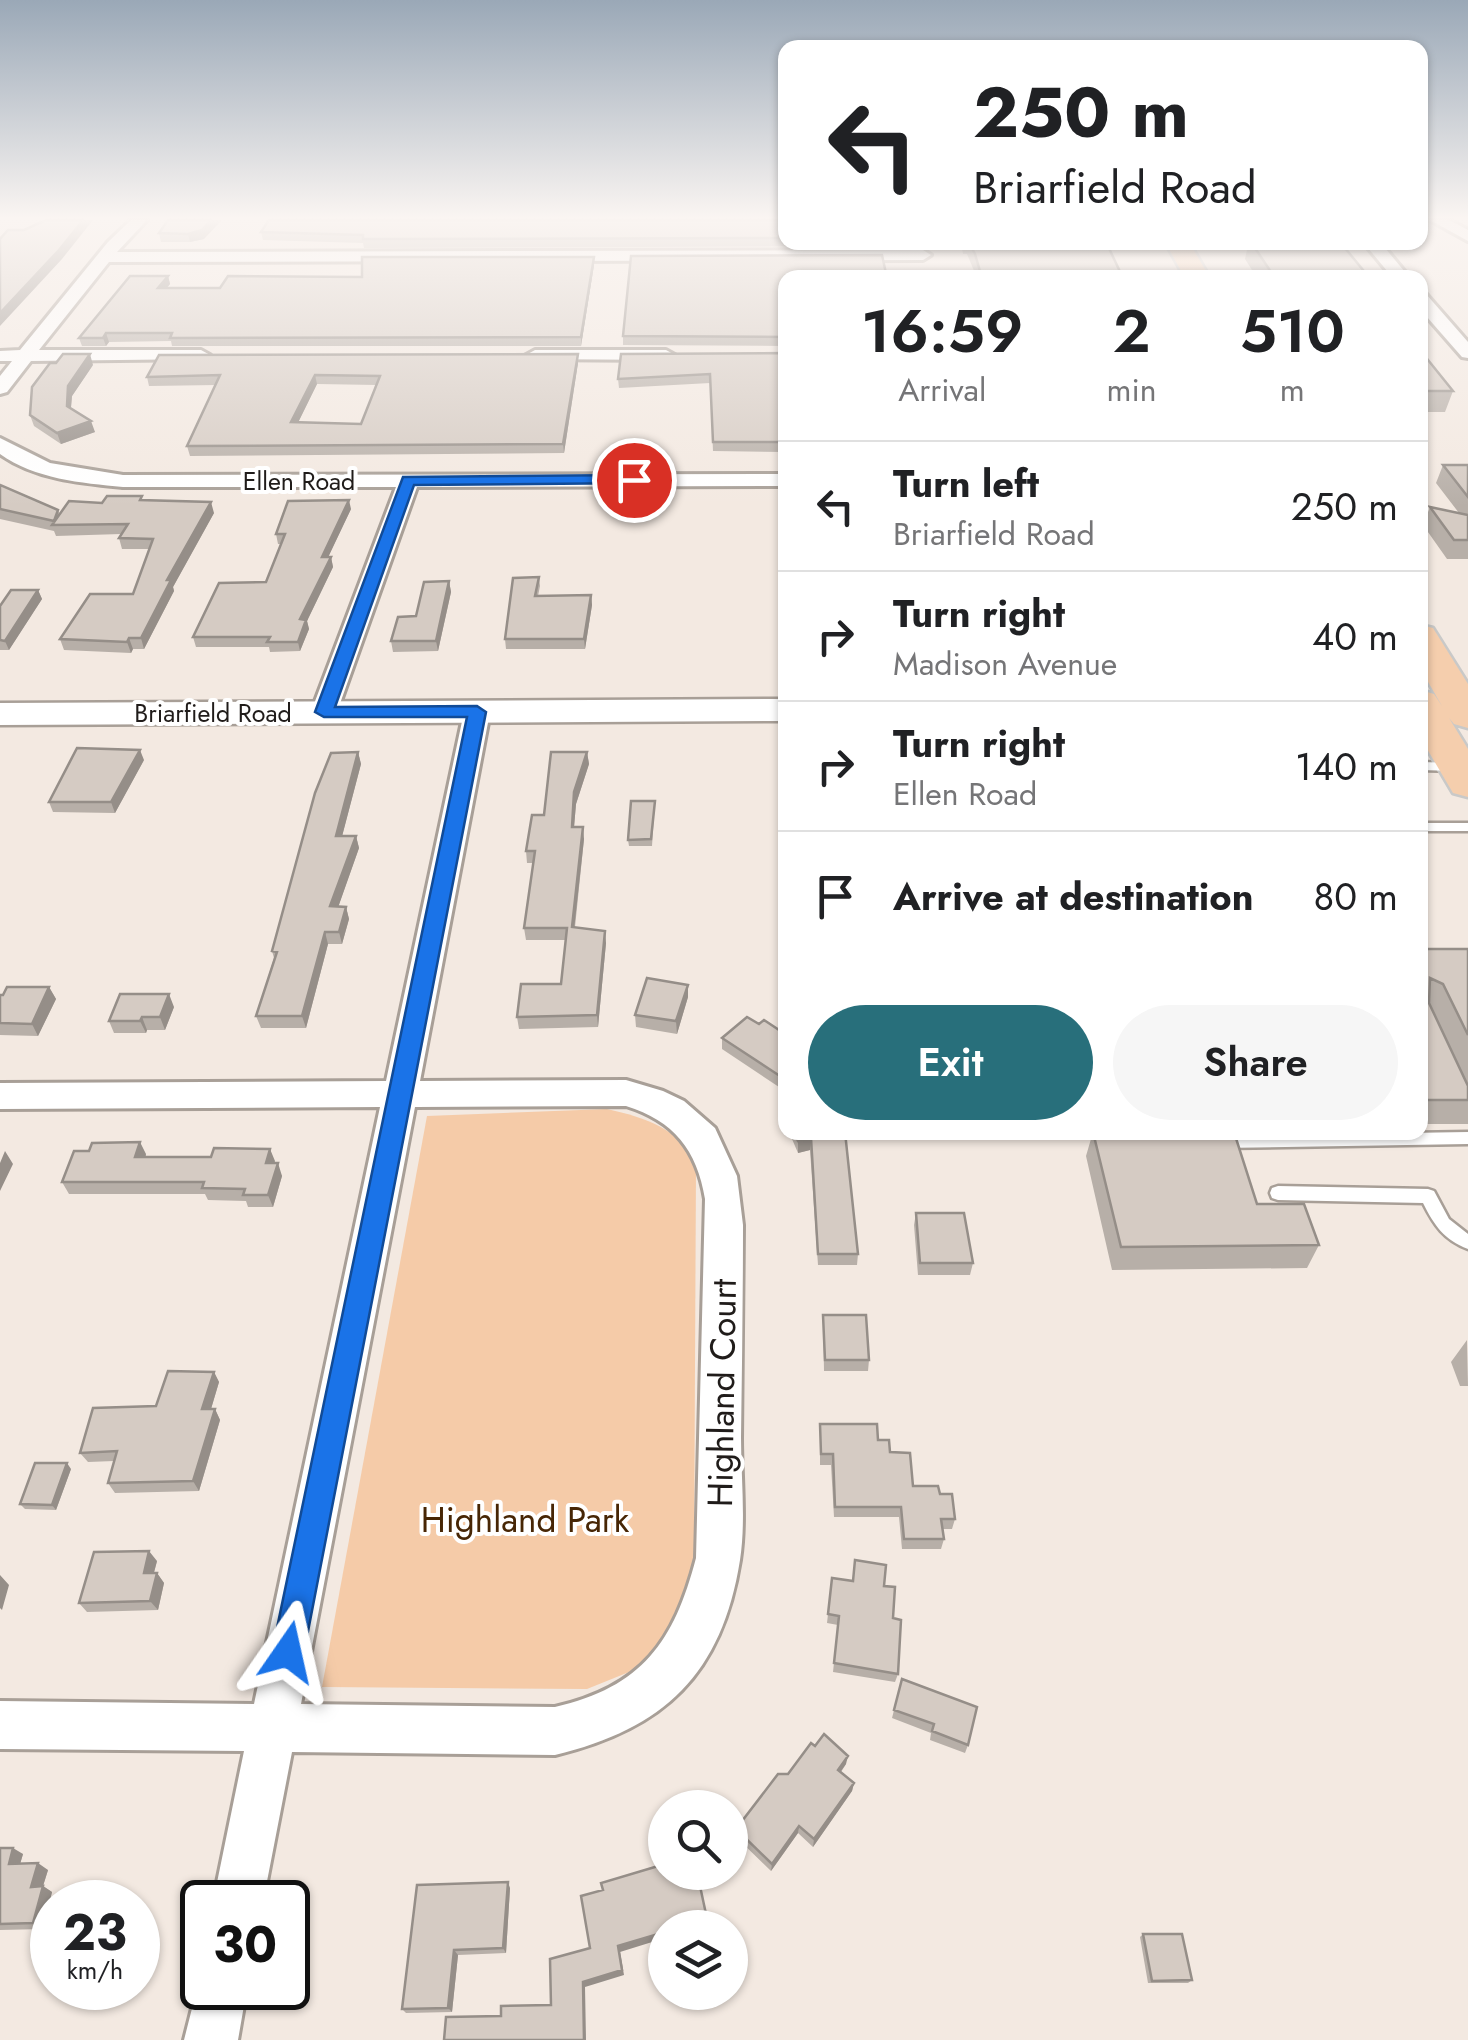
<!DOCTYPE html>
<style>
body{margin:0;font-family:Jost,sans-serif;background:#f6f6f6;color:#202124;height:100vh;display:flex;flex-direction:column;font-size:38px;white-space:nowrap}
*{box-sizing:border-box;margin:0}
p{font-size:32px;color:#757577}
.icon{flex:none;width:55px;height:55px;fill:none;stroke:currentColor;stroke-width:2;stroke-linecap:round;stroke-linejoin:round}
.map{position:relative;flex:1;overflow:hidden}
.side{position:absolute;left:778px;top:270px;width:650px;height:870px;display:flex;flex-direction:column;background:#fff;border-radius:20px;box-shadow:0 2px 8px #0004}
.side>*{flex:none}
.guide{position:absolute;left:778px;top:40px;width:650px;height:210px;border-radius:20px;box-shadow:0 2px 8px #0004;background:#fff;color:#202124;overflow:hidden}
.buttons{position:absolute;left:648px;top:1790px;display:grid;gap:20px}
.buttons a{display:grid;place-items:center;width:100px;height:100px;border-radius:50%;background:#fff;box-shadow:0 2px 8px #0004;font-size:50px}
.speed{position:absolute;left:30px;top:1880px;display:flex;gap:20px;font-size:50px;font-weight:700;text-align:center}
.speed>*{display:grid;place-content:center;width:130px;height:130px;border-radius:50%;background:#fff;box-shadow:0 2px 8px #0004;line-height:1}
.speed small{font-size:25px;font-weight:400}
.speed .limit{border:5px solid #111;border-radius:15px;background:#fff;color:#111}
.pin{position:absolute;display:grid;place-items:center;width:85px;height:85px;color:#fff;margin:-42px;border:5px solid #fff;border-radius:50%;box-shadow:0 2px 10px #0007}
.me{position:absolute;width:110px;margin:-55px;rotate:11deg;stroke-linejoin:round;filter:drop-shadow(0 0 8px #0008)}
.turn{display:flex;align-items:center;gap:35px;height:210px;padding:0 30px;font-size:45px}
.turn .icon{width:130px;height:130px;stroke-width:2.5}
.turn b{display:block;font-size:70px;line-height:85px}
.eta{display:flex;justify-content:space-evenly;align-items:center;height:170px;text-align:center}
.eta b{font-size:60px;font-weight:600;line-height:70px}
.cta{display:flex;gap:20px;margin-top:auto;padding:20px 30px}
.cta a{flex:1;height:115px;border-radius:60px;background:#286f7b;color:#fff;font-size:40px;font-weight:600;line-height:115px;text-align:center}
.cta a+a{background:#f6f6f6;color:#202124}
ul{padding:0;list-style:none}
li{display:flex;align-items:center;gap:30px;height:130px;padding:0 30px;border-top:2px solid #e0e0e0}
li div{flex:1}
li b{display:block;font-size:38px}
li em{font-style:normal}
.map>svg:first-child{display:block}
</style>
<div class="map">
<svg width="1468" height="2040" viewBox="0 0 1468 2040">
<rect width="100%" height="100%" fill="#f3e9e1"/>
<path fill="#f5cba8" d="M607,1109C646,1118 682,1128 696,1169L694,1565L682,1608L664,1645L634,1670L587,1689L322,1687L427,1116Z"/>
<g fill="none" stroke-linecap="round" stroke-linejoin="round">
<g stroke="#a89f97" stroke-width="5">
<path id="lane" d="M1420,762L1456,763L1462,767L1456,771L1420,770Z
M1420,823H1468V831H1420Z
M1468,1132V1144L1219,1148L1213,1147L1211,1142L1213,1137L1219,1136Z
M1278,1186L1428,1189L1434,1191L1449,1219L1468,1234V1249C1444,1240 1434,1225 1423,1203L1278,1200L1272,1198L1270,1193L1272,1188Z"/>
</g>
<g stroke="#a89f97" stroke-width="6">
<path id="street" d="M131,220H147L117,252L923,250L931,255L923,260L109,262L39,350H201L210,355L207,359L31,361L7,392L0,394V376L12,361H0V351L20,350L108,242Z
M1430,220H1449L1468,230V241Z
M1363,242H1380L1410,278H1393Z
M1420,293L1426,294L1468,342V358L1462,357L1420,309Z
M535,350H666L675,355L666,360L529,359L526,355Z
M0,438L50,463L123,475L785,474V486L417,487L337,712L324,720L311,712L396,487H123C81,483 35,479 0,454Z
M477,704L490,712L420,1081L626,1080L663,1091L684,1101L715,1128L737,1176L743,1225C743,1296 742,1367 741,1438C741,1478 746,1521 740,1560C722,1674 664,1729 555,1755L292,1752L263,1902H213L244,1751L0,1749V1701L254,1704L380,1107L0,1109V1083L386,1081L464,712ZM626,1106C674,1121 697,1150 705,1199L696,1558C674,1642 642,1687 555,1707L301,1704L415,1107Z
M202,1969V1988H247L238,2040H184Z"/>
</g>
<g stroke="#a89f97" stroke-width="5">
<path id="secondary" d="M785,699V721L0,725V703Z"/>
</g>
<g stroke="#c9c9c8" stroke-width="5">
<path id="primary" d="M1165,242H1189L1210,278H1185Z
M1420,625L1433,628L1468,684V728L1454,724L1449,718L1468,749V797L1453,793L1420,737V690L1434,694L1442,706L1420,668Z"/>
</g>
<use href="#lane" fill="#fff" fill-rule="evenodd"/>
<use href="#street" fill="#fff" fill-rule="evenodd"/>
<use href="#secondary" fill="#fff" fill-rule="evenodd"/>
<use href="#primary" fill="#f5cead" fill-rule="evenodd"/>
</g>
<path fill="#b7afa8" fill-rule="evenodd" d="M168,220L204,239L190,242H161L159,233Z
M785,220V242H878V246L364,248L363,243L263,240L261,232Z
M961,242H1106L1123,278H977L967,254H963Z
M1247,242H1340L1368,276L1257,278L1245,259L1248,245Z
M594,265L581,346H172L171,341L109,342L106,346H82L79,338L168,276L170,284L167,288H220L362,277Z
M785,278V346L623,345V336Z
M1420,350L1453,391L1445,412H1420Z
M785,353V452L713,451L710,383L619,388L618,379Z
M578,363L564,453L190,456L187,446L216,385L149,386L147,377ZM317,384L377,385L361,424L298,422Z
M93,365L72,396L71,408L95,432L61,444L34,426L30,415Z
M1443,465H1468V559H1447L1423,525L1430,507L1459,513L1436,483Z
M0,485L58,510L60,515L102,503L144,500L214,513L173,587L174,591L144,649H133L131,653L64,650L60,639L133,594L150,549H122L119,538L121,534L56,536L54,531L0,519Z
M351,509L328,557H331L333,567L307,621L309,629L300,651L270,652L269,647H196L193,637L266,582L281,544H278L276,534Z
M539,577L540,586L538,596L591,595L592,605L585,649H506L505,639Z
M449,581L451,592L438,651L393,652L391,641Z
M38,590L42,599L9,650H0V606Z
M358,752L361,764L342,836H356L359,848L338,907H346L349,919L342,944H328L306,1028H261L256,1016L274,958L272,951Z
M587,752L589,764L576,804L574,827L584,839L575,927L606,943L598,1027L519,1029L517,1017L561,984L566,940H526L524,928L533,863H527L526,851L544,815Z
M144,760L115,813L53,812L49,802Z
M655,801L652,846H629L628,840Z
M1420,949H1468V1124H1420Z
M688,985V997L677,1034L636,1027L635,1015Z
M49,987L56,999L38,1036L0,1035V995Z
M174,1007L165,1030H147L146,1033H114L109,1021Z
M759,1024L785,1034V1096L782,1089L722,1049V1038Z
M789,1132H845L858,1254L857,1265H818L810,1150L798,1153Z
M1093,1132L1257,1204L1319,1245L1307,1268L1112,1270L1086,1156Z
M270,1149L274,1163L282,1176L273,1207H248L246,1201L208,1200L205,1194H69L62,1182L146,1154V1157H211Z
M916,1213L973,1263L970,1275H918L914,1225Z
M823,1315L869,1360L868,1371H824Z
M1467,1340L1468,1386H1460L1451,1362Z
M214,1372L219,1382L211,1409H215L220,1420L199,1491L115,1493L108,1483L114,1461L88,1462L80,1453Z
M820,1424L878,1440L890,1452L913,1486L940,1494L955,1519L952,1529H942L944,1539L941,1549H902L899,1517H834L831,1465H820Z
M71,1469L56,1510L25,1509L20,1504Z
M157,1561L154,1573H157L164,1583L158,1610L87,1612L79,1603Z
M832,1578L884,1586L893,1618L898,1674L895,1682L833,1672L838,1625L827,1623Z
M902,1679L968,1745L965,1753L930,1740L931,1733L892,1718Z
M846,1764L841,1772L854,1783L852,1791L813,1847L798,1833L771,1871L735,1836L736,1829L788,1774Z
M0,1848L23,1854L20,1864L48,1870L43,1886L52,1892L43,1929L0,1930Z
M510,1888L506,1953L458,1955L452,2012L406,2013L402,2009Z
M1143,1934L1192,1980L1188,1983H1148L1140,1937Z"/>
<path fill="#958e88" d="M83,220H93L62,259L0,326V313Z
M211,220H222L204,239L190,242L188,234Z
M594,257V265L581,346V337Z
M168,276L170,284L160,296L158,288Z
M106,333L109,342L106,346L103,338Z
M90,354L93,365L72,396L70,417L67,406L68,386Z
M578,354V363L564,453L563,444Z
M315,375L317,384L294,431L291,422Z
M91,421L95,432L61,444L57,433Z
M349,500L351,509L324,566L322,557Z
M211,502L214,513L173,587L174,591L144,649L141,638L167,580Z
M331,557L333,567L307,621L309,629L300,651L298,642L300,619Z
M449,581L451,592L438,651L436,641Z
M38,590L42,599L9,650L5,641Z
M591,595L592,605L585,649L584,639Z
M129,638L133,649L131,653L127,642Z
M140,750L144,760L115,813L111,802Z
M358,752L361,764L339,848L336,836Z
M587,752L589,764L576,804L573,839L572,827L574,792Z
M583,827L584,839L573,939L572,927Z
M356,836L359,848L334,919L330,906Z
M346,907L349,919L342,944L339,932Z
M605,931L606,943L598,1027L597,1015Z
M325,932L328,944L306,1028L302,1016Z
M688,985V997L677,1034L676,1021Z
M49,987L56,999L38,1036L32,1024Z
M169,994L174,1007L165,1030L160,1017Z
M142,1017L147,1030L146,1033L140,1021Z
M811,1138L810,1150L798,1153V1141Z
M140,1142L146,1154L141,1169L135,1157Z
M270,1149L275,1161L271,1176L266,1163Z
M5,1151L13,1164L0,1191V1163Z
M278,1163L282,1176L273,1207L268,1195Z
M214,1372L219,1382L208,1419L202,1409Z
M215,1409L220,1420L199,1491L193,1481Z
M67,1463L71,1469L56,1510L52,1505Z
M149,1551L157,1561L151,1583L144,1573Z
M157,1573L164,1583L158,1610L150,1601Z
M0,1575L9,1585L2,1610L0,1608Z
M848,1756L846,1764L836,1778L838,1770Z
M854,1783L852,1791L813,1847L814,1839Z
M799,1826L798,1833L771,1871L772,1864Z
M13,1848L23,1854L18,1871L9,1864Z
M38,1863L48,1870L43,1886L52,1892L43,1929L33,1923L31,1887Z
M508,1882L510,1888L506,1953L503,1948Z
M665,1932V1938L620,1952L624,1975L585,1987L586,2040H584L583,1982L618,1946Z
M454,1950L458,1955L452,2012L448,2008Z"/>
<path fill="#d5cbc3" stroke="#958e88" stroke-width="2.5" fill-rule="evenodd" d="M46,220H83L59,250L0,313V239L8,230H24Z
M168,220H211L202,230L188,234L159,233Z
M269,220H785V238L363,239V235L261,232Z
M964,242H1106L1123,278H982L975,254L969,243Z
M1251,242H1340L1368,276L1275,278Z
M882,255L887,278H785V337L623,336L631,256Z
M362,257H594L581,337L170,338L172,333H106L103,338H79L130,276H168L158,288H220L228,276L362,277Z
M1420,350L1453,391H1420Z
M785,353V442H713L710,374L618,379L621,354Z
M63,354H90L68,386L67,406L91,421L57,433L30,415L32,387L50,363H56Z
M578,354L563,444L187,446L220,375L147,377L159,355ZM315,375L380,376L361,424L291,422Z
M1443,465H1468V497Z
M0,485L58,510L54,521L0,509Z
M107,496H142L140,500L211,502L167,580H171L141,638H129L127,642L60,639L90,594H133L153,539L119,538L128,524L52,525L69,501L102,503Z
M349,500L322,557H331L300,619L306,620L298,642H267L270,637H193L219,583L266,582L285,534H276L288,501Z
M1430,507L1468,515V540H1454Z
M539,577L535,596L591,595L584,639H505L513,578Z
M449,581L436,641H391L398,617L416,616L424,582Z
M11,590H38L5,641L0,640V606Z
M77,748L140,750L111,802H49Z
M358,752L336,836H356L330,906L346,907L339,932H325L302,1016H256L277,952L272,951L315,793L331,753Z
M551,752H587L574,792L572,827H583L572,927L605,931L597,1015L517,1017L521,984H561L567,928H524L535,851H526L532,815H544Z
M631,801H655L651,839L628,840Z
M1420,949H1468V1035L1443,984L1430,978L1429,1003L1468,1086V1100H1420Z
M647,978L688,985L676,1021L635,1015Z
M7,987H49L32,1024L0,1023V995H3Z
M120,994H169L160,1017H142L140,1021H109Z
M747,1017L759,1024L764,1020L785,1034V1083L783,1078L722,1038Z
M794,1132H845L858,1254H818L811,1138L798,1141Z
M1093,1132H1234L1257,1204H1304L1319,1245L1121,1247Z
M140,1142L135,1157H211L214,1148L270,1149L266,1163H278L268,1195H243L245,1189L202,1188L204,1182H62L74,1151H89L92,1143Z
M916,1213H964L973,1263H920Z
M823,1315H866L869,1360H825Z
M168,1371L214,1372L202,1409H215L193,1481L108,1483L117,1451L80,1453L93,1408L156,1406Z
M820,1424H877L878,1440H889L890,1452L910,1453L913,1486H938L940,1494H952L955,1519H941L944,1539H904L901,1507H835L833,1454H821Z
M35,1463H67L52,1505L20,1504Z
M149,1551L144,1573H157L150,1601L79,1603L94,1552Z
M855,1560L886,1565L884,1586L895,1587L893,1618L901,1620L898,1674L834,1663L839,1616L828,1614L832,1578L853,1581Z
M902,1679L977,1707L968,1745L932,1731L934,1724L894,1710Z
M824,1734L848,1756L838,1770L854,1783L814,1839L799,1826L772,1864L736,1829L778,1774H788L811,1743L815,1746Z
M0,1848H13L9,1864L38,1863L31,1887L43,1886L33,1923L0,1924Z
M665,1864V1872H697L709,1928H665V1932L618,1946L622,1970L583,1982L584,2040H444L446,2017L501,2016V2006L551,2005L550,1959L590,1948L581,1896L603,1890L601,1883Z
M508,1882L503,1948L454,1950L448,2008L402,2009L417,1885Z
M1143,1934H1182L1192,1980L1152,1981Z"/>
<linearGradient id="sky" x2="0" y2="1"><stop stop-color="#9aa8b7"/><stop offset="0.43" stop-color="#faf5f2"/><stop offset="1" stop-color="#faf5f2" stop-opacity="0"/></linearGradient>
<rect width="1468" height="506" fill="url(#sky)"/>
<path fill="#1a73e8" stroke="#114b97" stroke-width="2.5" d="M634,475L642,480L640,483L414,485L335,707L477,706L486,712L304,1652L300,1664L288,1669L277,1664L272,1652L467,717H324L315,712L403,477Z"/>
<g text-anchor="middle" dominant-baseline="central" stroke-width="8" stroke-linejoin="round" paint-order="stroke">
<g font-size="25" fill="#201c1a" stroke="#fff">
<text x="299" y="481">Ellen Road</text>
<text x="213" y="713">Briarfield Road</text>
</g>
<g font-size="35" fill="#201c1a" stroke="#fff">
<text transform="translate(722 1393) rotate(-89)">Highland Court</text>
</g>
<g font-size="35" fill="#472605" stroke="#fff">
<text x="525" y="1520">Highland Park</text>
</g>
</g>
</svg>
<div class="buttons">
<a><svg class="icon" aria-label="search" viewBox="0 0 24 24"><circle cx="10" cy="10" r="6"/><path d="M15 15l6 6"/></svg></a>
<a><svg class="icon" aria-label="layers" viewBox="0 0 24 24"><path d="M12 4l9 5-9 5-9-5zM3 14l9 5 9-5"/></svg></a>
</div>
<div class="speed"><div>23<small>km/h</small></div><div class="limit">30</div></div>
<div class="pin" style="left:634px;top:480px;background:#d93025"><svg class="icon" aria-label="arrive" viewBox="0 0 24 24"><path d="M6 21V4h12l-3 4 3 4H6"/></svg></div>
<svg class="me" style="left:288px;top:1652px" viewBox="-20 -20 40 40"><path d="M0-17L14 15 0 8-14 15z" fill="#1a73e8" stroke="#fff" stroke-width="4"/></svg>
<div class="guide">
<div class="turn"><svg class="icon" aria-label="left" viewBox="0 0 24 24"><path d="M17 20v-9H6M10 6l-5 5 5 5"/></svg><div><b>250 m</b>Briarfield Road</div></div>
</div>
<section class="side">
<div class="eta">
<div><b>16:59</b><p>Arrival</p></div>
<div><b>2</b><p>min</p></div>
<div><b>510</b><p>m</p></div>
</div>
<ul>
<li><svg class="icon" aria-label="left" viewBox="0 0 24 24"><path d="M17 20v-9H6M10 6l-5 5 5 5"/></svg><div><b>Turn left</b><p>Briarfield Road</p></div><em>250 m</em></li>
<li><svg class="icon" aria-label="right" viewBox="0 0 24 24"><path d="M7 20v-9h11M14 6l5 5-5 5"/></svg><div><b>Turn right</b><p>Madison Avenue</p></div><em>40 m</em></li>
<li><svg class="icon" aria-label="right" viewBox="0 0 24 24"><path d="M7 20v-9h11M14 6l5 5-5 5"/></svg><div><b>Turn right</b><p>Ellen Road</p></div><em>140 m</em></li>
<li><svg class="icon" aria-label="arrive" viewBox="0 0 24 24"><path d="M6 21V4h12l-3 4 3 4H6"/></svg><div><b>Arrive at destination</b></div><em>80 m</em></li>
</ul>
<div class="cta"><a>Exit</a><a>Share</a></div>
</section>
</div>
